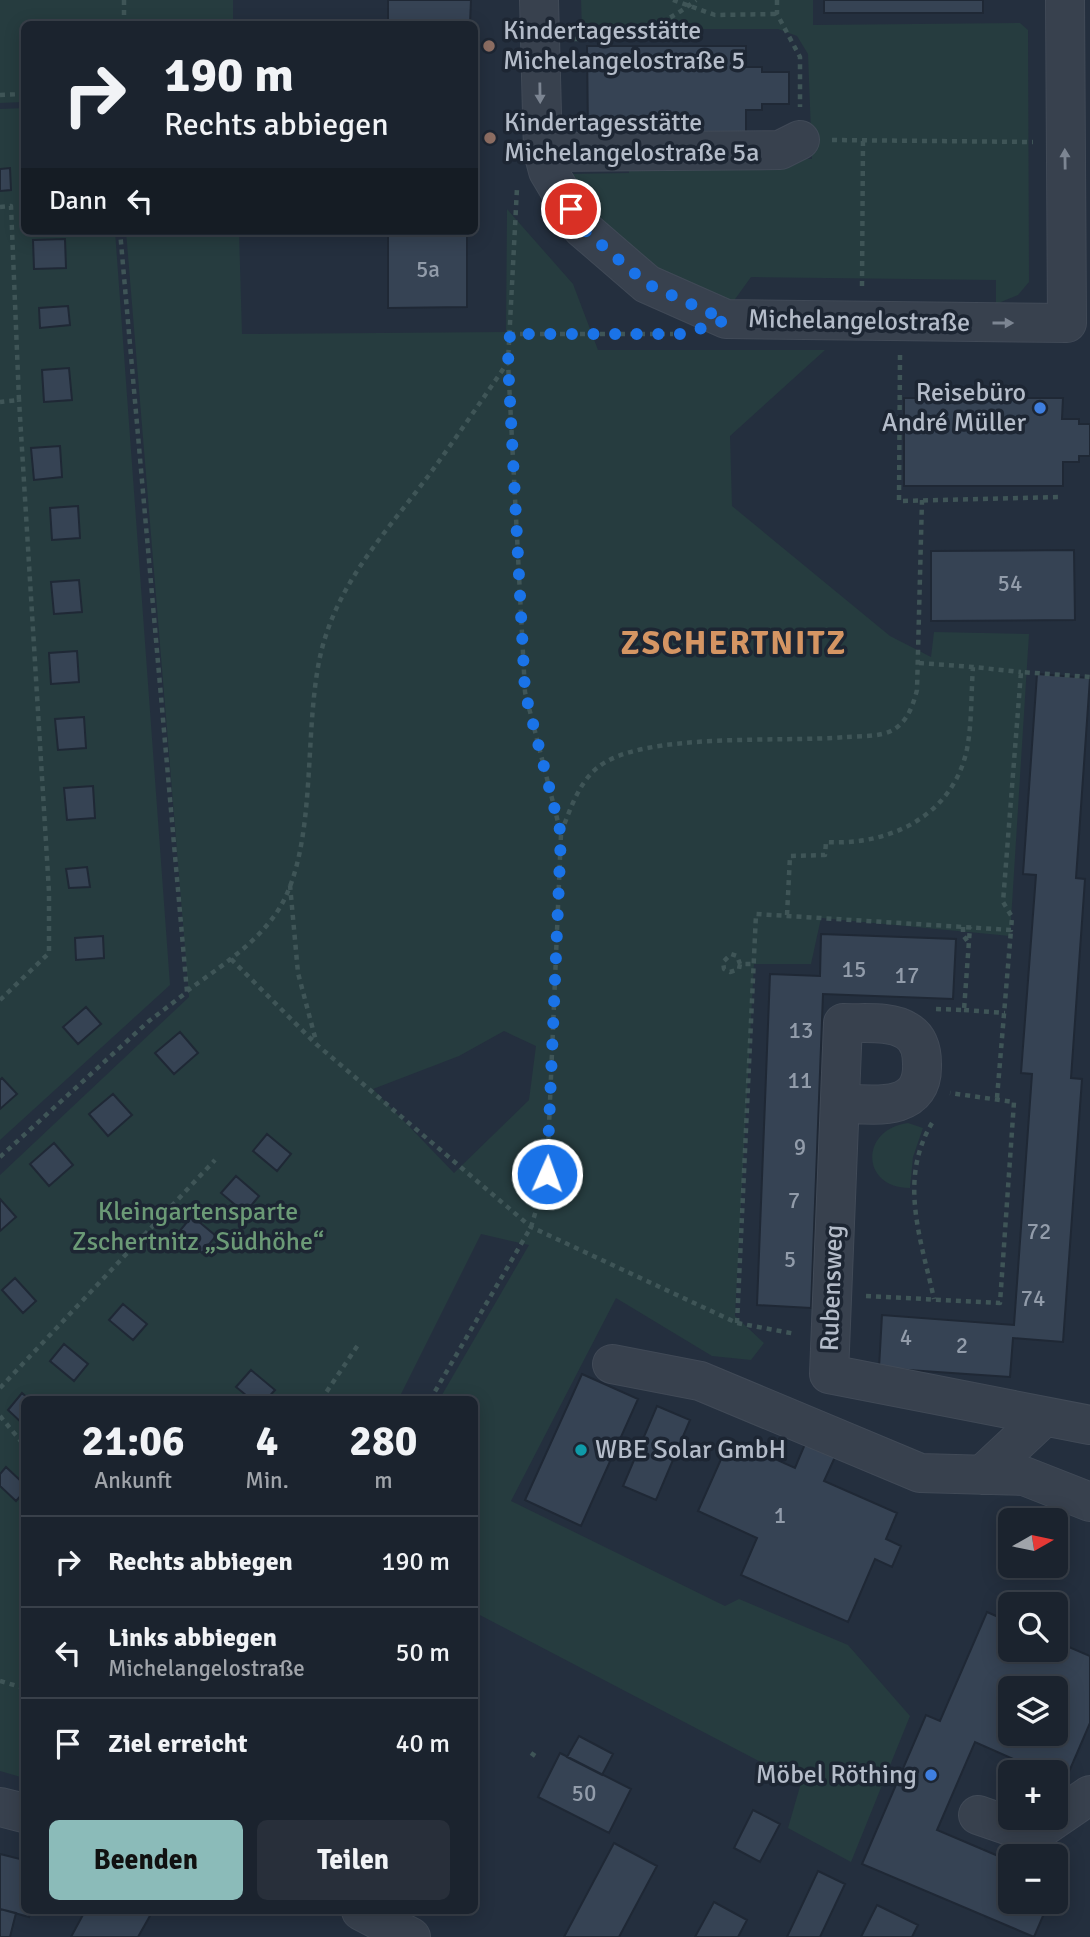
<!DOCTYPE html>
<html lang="de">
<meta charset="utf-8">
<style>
body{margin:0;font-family:Signika,sans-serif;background:#282f3a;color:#f1f3f6;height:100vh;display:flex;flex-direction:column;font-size:26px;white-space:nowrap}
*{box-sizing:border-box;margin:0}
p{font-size:23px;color:#a0a4aa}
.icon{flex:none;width:38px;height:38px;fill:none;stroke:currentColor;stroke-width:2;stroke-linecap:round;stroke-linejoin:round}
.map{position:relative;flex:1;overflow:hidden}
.sheet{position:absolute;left:21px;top:1396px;width:457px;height:518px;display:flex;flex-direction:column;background:#1b232e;border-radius:10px;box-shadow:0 4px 18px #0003,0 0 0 2px #39404a}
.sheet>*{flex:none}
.banner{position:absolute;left:21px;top:21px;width:457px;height:214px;border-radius:10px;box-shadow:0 4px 18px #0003,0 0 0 2px #39404a;background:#1b232e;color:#f1f3f6;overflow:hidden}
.needle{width:46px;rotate:81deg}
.buttons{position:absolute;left:998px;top:1508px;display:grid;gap:14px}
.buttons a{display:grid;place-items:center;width:70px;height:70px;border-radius:10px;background:#1b232e;box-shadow:0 4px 18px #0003,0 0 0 2px #39404a;font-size:35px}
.pin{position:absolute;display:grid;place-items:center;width:60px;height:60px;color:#fff;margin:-30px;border:4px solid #fff;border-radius:50%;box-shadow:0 2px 7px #0007}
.me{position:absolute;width:77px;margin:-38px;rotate:2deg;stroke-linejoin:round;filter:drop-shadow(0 0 5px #0008)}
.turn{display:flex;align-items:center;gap:24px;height:147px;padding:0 28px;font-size:32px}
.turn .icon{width:91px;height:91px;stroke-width:2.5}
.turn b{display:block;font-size:49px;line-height:60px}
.then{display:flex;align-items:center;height:66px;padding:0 28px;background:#0003;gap:14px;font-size:26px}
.eta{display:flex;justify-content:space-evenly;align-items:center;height:119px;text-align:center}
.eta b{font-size:42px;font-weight:800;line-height:49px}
.primary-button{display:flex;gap:14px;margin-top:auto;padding:14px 28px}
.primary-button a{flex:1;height:80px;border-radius:10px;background:#8bbbb9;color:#111;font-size:28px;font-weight:800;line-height:80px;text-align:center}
.primary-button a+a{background:#282f3a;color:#f1f3f6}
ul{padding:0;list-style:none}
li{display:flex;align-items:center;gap:21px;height:91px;padding:0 28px;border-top:2px solid #39404a}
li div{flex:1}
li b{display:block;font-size:26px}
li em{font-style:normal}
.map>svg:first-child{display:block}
</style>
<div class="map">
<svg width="1090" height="1937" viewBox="0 0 1090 1937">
<rect width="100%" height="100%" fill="#242f3e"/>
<path fill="#263c3f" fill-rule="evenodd" d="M0,0H233V24H24V102L0,103Z
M581,0H813V25L1020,23L1028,30L1029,282L1018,295L996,304V280L751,277L733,302L688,288L614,239L570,174L629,173V161L812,159L808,54L797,36L778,29H582Z
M24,108V231H115L170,985L0,1140V109Z
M507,209L573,284L598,350H825L730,436L732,506L890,636L931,657L934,632L1029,634L1010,936L821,918L811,964H754L735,1316L764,1343L751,1360L712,1356L616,1298L511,1501L725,1606L739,1599L848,1645L910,1716L851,1862L788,1828L801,1783L474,1612V1400H439L529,1245L481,1234L398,1400H24V1778L0,1771V1175L189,997L126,231H239L242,334L506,332ZM504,1031L536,1046L529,1100L454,1173L373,1089L459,1056Z
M908,1123L923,1128L913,1157L910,1188C860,1188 860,1129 908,1123Z"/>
<path fill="#364354" stroke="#1f2835" stroke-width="2" fill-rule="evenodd" d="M388,0H471L470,24H388Z
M824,0H983V13H824Z
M587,46H746V67H762V72H789V104H762V110H746V133L588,134Z
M10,168L11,190L0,191V169Z
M388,231H467V307L388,308Z
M65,239L66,268L34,269L33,240Z
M68,306L70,325L40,328L39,308Z
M69,368L72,400L44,402L42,370Z
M904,398H1063L1062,419H1079V424H1090V456H1079V462H1063V486H904Z
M60,446L62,477L34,480L31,448Z
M78,506L80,538L52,540L50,508Z
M1074,550L1075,620L931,621V551Z
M79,580L82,612L54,614L51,582Z
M77,651L79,682L51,684L49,653Z
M1037,674L1090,678L1076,878L1085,879L1071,1078L1082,1079L1063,1342L1013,1338L1010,1377L879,1368L882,1315L1014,1325L1032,1074L1021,1073L1036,875L1023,874Z
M84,717L86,748L58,750L55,719Z
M93,786L95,818L67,820L64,788Z
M87,867L90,887L69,888L66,869Z
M821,934L956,939L953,999L823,994L811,1308L757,1305L770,974L820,976Z
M103,936L104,958L76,960L75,938Z
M86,1007L101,1024L78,1044L63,1027Z
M180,1032L198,1053L174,1074L155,1053Z
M2,1078L17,1094L0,1109V1080Z
M113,1094L132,1115L108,1136L89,1114Z
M267,1134L291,1154L277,1171L253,1151Z
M54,1143L73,1165L49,1186L30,1164Z
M236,1176L259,1196L245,1213L221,1193Z
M0,1199L16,1217L0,1231Z
M192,1216L216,1236L202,1253L178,1233Z
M15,1278L36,1301L23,1313L2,1290Z
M123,1304L147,1324L133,1340L109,1320Z
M64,1344L88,1364L74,1381L50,1361Z
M251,1370L275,1390L266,1400H252L236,1387Z
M582,1374L638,1399L581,1526L525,1500Z
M22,1393L30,1400H24V1425L8,1410Z
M657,1406L690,1420L656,1500L623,1486Z
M730,1439L795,1468L805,1444L835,1457L824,1481L897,1513L886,1539L901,1546L892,1567L875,1559L848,1622L741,1575L757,1538L698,1511Z
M6,1467L24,1484V1492L16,1501L0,1486V1474Z
M987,1612L1010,1622V1650H1055V1641L1090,1656V1723L1065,1781L1055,1777V1773H1045L975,1742L937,1830L1010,1861V1902H1049L1034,1937L862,1864L926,1715L940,1721ZM1010,1689H1055V1734H1010Z
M579,1736L613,1754L602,1775L567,1757Z
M560,1753L631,1789L609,1833L538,1797Z
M753,1810L780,1824L760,1862L734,1848Z
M614,1843L657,1866L619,1937H564Z
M0,1854L24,1860V1911H31L29,1917L0,1909Z
M818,1871L845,1884L820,1937H787Z
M714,1902L747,1920L738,1937H695Z
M877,1905L918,1925L912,1937H861Z
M0,1909L16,1913L10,1937H0Z
M85,1911H146L151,1914L138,1937H71Z"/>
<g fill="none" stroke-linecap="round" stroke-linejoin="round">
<g stroke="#414a57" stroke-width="40">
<path id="minor" d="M539,0L543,152L548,171L582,228L647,284L726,319L1067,323L1065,0
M543,152L780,150L800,140
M840,1103C873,1105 924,1113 922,1064C922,1050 919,1038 907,1031C890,1020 863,1024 843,1023L829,1374L1090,1425
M612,1364L700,1381L920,1473L1024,1476L1090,1502
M982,1475L1044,1417
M0,1807L24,1813
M978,1815L1033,1834L1090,1795
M361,1911L411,1937"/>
</g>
<path stroke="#3f5557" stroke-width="4.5" stroke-dasharray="5 5" stroke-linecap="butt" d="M124,0V24
M673,0L715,15L777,14
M777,0V14L800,57V107
M574,39C624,40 656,31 696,0
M0,95L24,94
M832,140L1033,142
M0,207L11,206L19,400L0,402
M862,286L863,140
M510,334H673
M900,355L899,501L1060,497
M919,663L973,667
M561,833C570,810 578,784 597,768C640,731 785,743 846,737C860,736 881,737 893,730C908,721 913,705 917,690L922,500
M290,885L298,973L316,1041
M787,915L790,856L825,855L826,842C889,846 953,816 967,749C972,723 971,694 973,667L1021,672
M963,927V935L968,942
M231,959L316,1044L531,1227L737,1323L796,1334
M740,964L739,969L730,972L724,969L723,962L731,954L737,956L740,964H754
M187,991C217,969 253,946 275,915C323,847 299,714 326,635C346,573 391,526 429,475C456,438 482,400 508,362
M0,1000L49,953V892L19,400
M936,1009L964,1010L970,927
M964,1010L1005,1013
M997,1098L1011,930
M932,1123C898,1180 921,1239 934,1299
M0,1157L149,1021L187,992L120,231
M866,1296L1000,1303L1014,1102L950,1093
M737,1323L756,914L1011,930L1012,917L1003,902L1021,672L1090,677
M0,1388L215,1160
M321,1400L358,1345
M430,1400L531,1227L547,1174L561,834L525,692L508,362L517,188
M0,1416L24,1445
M0,1681L24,1688
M531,1753L537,1757"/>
<use href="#minor" stroke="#38414e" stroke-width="38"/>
</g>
<defs><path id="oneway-solid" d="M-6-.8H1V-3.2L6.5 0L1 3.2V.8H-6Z" transform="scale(1.75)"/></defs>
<g fill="#7c8592">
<use href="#oneway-solid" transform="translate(540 93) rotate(89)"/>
<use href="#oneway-solid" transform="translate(1065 159) rotate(-91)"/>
<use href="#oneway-solid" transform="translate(1003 323)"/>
</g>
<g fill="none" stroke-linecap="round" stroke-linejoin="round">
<path stroke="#1a73e8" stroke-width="12" stroke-dasharray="0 21.6" d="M547,1174L561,834L525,692L508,362L510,334H684L726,320L647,284L582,228L571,209"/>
</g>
<g fill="#8d6e63" stroke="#1d2633" stroke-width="2.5">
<circle cx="489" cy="46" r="7"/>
<circle cx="490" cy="138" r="7"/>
</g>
<g fill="#3f7fe0" stroke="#1d2633" stroke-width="2.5">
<circle cx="1040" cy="408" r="7"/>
<circle cx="931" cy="1775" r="7"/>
</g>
<circle fill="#0f9aa8" stroke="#1d2633" stroke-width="2.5" cx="581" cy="1450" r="7"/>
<g text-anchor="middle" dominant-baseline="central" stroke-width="7" stroke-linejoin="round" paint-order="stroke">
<g font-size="23" fill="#929caa">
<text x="428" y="269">5a</text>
<text x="1010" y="583">54</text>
<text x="854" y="969">15</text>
<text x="907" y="975">17</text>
<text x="801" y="1030">13</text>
<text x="800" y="1080">11</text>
<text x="800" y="1147">9</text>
<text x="794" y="1200">7</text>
<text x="1039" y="1231">72</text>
<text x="790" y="1259">5</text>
<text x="1033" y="1298">74</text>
<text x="906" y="1337">4</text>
<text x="962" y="1345">2</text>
<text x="780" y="1515">1</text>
<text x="584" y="1793">50</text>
</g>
<g font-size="26" fill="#b4bcc9" stroke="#1d2633" text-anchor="start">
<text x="503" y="31">Kindertagesstätte<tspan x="503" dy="30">Michelangelostraße 5</tspan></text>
<text x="504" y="123">Kindertagesstätte<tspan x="504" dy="30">Michelangelostraße 5a</tspan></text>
<text x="1026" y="393" text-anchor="end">Reisebüro<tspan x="1026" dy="30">André Müller</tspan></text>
<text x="595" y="1450">WBE Solar GmbH</text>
<text x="917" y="1775" text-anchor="end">Möbel Röthing</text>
</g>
<g font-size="26" fill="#b4bcc9" stroke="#1d2633">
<text transform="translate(859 321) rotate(1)">Michelangelostraße</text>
<text transform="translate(832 1288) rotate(-88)">Rubensweg</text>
</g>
<g font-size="26" fill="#6b9a76" stroke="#1d2633">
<text x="198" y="1212">Kleingartensparte<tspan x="198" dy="30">Zschertnitz „Südhöhe“</tspan></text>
</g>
<g font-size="33" font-weight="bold" letter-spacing="2" fill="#d59563" stroke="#1d2633">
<text x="734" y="643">ZSCHERTNITZ</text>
</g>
</g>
</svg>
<div class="buttons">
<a><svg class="needle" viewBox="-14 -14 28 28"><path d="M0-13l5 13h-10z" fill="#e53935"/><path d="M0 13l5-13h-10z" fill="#a0a4aa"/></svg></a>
<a><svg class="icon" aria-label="search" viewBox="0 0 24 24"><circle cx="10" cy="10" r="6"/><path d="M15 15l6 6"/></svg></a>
<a><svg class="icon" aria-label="layers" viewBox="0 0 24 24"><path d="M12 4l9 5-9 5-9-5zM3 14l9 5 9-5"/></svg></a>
<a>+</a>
<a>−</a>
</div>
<div class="pin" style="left:571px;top:209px;background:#d93025"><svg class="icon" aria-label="arrive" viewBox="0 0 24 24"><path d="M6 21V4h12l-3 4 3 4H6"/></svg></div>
<svg class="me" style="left:547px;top:1174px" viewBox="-20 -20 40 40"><circle r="17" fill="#1a73e8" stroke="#fff" stroke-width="3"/><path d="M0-11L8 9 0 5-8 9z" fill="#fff"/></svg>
<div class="banner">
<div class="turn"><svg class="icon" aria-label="right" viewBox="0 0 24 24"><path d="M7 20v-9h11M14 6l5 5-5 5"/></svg><div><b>190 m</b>Rechts abbiegen</div></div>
<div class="then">Dann<svg class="icon" aria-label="left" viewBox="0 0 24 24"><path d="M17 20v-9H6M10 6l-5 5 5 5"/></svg></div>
</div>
<section class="sheet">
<div class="eta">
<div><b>21:06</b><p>Ankunft</p></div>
<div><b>4</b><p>Min.</p></div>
<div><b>280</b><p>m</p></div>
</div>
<ul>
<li><svg class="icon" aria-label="right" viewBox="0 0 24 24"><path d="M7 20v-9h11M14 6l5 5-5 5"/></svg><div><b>Rechts abbiegen</b></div><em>190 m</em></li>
<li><svg class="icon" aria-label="left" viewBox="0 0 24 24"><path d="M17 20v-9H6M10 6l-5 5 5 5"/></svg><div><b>Links abbiegen</b><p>Michelangelostraße</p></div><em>50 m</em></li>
<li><svg class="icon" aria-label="arrive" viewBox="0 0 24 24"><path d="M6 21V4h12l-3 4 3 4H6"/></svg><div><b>Ziel erreicht</b></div><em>40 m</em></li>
</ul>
<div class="primary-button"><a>Beenden</a><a>Teilen</a></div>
</section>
</div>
